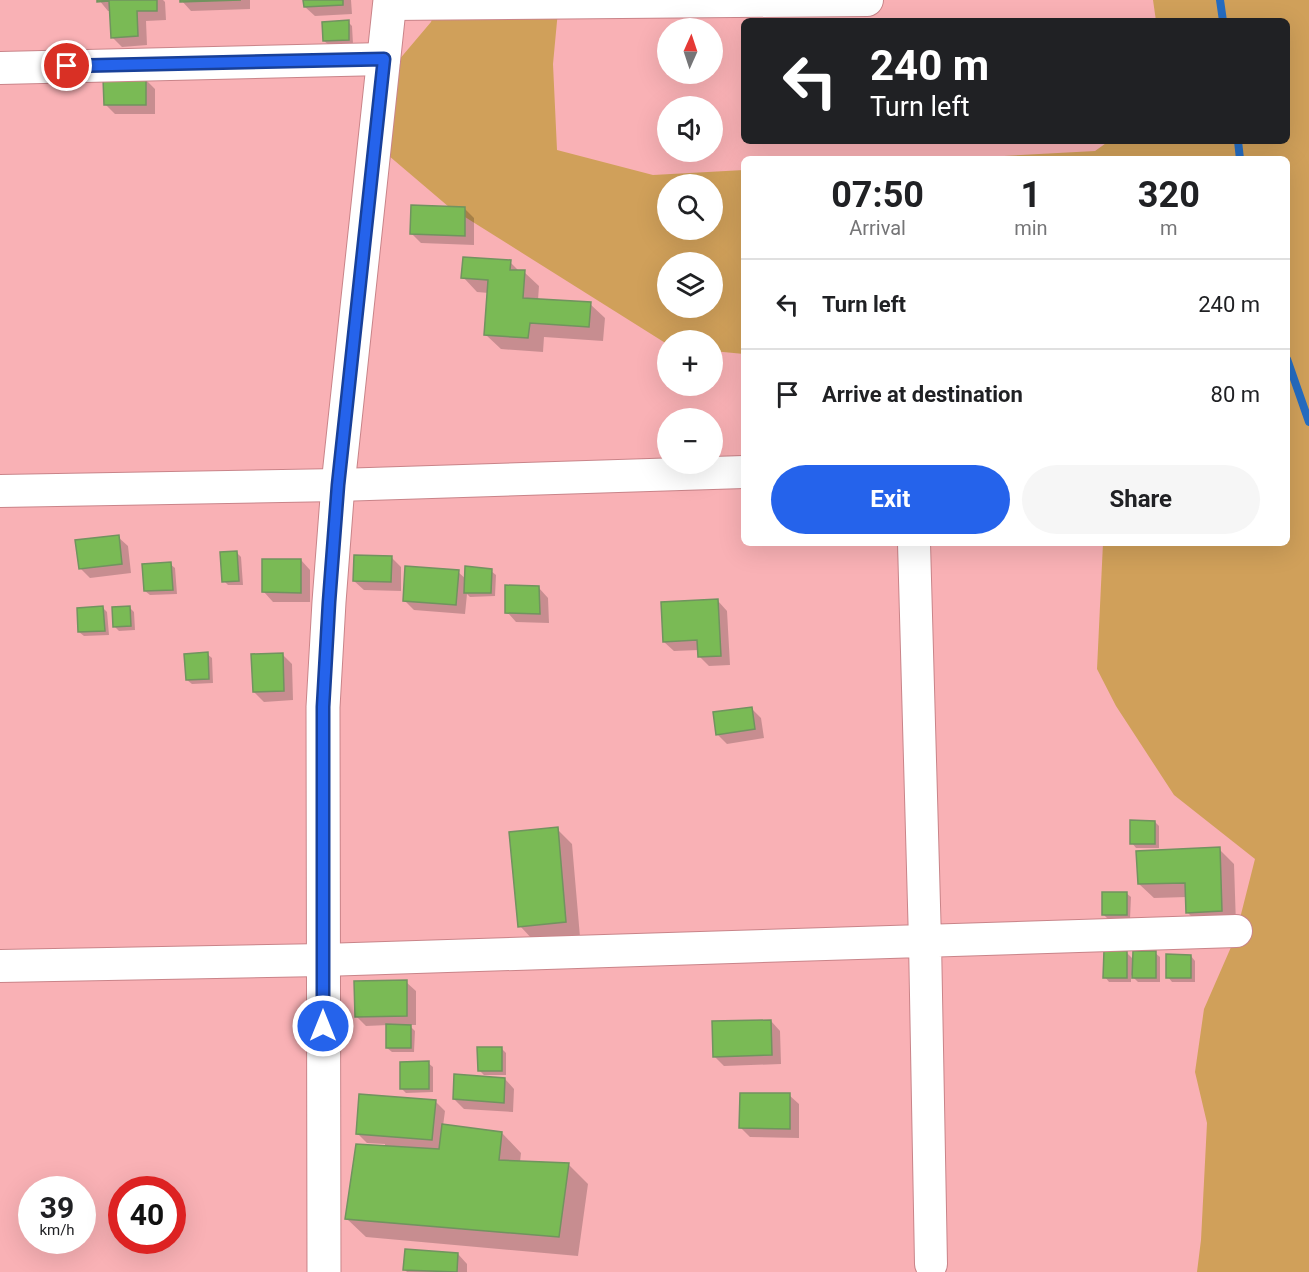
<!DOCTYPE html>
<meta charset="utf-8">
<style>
body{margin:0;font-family:Roboto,sans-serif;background:#f6f6f6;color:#202124;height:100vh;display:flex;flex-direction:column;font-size:22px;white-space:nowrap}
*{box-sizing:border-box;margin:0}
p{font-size:20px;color:#757577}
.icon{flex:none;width:33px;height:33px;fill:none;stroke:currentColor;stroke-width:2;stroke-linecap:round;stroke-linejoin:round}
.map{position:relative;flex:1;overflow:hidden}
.sheet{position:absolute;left:741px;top:156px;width:549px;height:390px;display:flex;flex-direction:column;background:#fff;border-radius:9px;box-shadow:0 6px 24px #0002}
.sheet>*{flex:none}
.top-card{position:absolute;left:741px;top:18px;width:549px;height:126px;border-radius:9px;box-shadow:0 6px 24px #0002;background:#202124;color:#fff;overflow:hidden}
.needle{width:39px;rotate:3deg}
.tools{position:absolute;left:657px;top:18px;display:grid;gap:12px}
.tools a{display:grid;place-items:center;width:66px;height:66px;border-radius:50%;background:#fff;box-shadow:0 6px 24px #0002;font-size:30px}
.speed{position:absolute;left:18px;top:1176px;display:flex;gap:12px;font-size:30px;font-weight:700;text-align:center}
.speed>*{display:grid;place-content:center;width:78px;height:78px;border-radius:50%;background:#fff;box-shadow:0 6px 24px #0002;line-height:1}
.speed small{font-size:15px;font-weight:400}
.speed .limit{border:9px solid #d22;background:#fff;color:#111}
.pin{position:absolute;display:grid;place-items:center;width:51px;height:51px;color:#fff;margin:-26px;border:3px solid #fff;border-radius:50%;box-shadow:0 2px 6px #0007}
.me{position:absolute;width:66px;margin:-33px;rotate:0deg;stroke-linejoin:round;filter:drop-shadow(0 0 4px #0008)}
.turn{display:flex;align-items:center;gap:21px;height:126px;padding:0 30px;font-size:27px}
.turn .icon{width:78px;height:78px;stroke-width:2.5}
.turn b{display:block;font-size:42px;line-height:51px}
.eta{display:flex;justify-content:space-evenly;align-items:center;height:102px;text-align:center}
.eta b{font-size:36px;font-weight:700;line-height:42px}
.action{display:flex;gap:12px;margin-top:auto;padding:12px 30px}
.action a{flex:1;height:69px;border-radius:36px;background:#2563eb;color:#fff;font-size:24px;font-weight:700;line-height:69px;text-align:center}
.action a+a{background:#f6f6f6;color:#202124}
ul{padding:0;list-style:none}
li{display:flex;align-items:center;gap:18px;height:90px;padding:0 30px;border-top:2px solid #e0e0e0}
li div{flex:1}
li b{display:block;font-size:22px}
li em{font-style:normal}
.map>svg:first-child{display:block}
</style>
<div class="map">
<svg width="1309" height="1272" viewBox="0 0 1309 1272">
<rect width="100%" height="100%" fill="#f9b1b5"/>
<path fill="#d0a05a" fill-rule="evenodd" d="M439,0H559L553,64L557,150L653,175L744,170V354L713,351L712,340H668L667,344L449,207L375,144L398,61L431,22ZM668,184H712V230H668ZM668,262H712V308H668Z
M1153,0H1309V1272H1197L1201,1240L1207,1123L1195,1072L1204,1009L1235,938L1255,859L1174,795L1116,706L1097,669L1103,543H1287V159H950L1095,151L1109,141H1287V21H1156Z"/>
<path fill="#0003" d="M99,0H163L165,2L166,20L146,21L147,45L122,47L112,37L111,11H108Z
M181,0H250V9L191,11Z
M305,0H351L352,14L315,16L305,7Z
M348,22L352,26L353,44L329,45L324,41Z
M145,79L155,89V114H115L105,104Z
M465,209L474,218V245L421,243L411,233Z
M510,262L520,272H524L539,286L538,300L590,304L605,318L603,341L544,337L543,352L501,349L486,335L489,293L477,292L463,277Z
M118,537L128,546L131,573L90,578L80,568Z
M237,553L241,557L243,585H228L224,581Z
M392,558L401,567V591L364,590L354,581Z
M301,560L310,570V602H273L264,592Z
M170,564L175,568L177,594L150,595L145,591Z
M491,571L496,575L495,596L470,597L467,594L465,614L414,610L404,600L458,572L466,579Z
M539,588L548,598L549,623L516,622L507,612Z
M718,601L727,611L730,665L709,666L699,656V650L674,651L664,642Z
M129,607L134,612L135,630L119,631L115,627Z
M103,608L107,612L109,635L84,636L79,632Z
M207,654L212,658L213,683L192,684L187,680Z
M282,654L292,664L293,700L264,702L254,692Z
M751,708L761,718L764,738L727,744L717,734Z
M1155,822L1159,826V848H1136L1132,843Z
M557,829L572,844L580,937L534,941L520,926Z
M1219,849L1234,864L1236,925L1202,927L1187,912V897L1154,898L1139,884Z
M1126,893L1131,897L1130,919H1108L1103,914Z
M1127,953L1134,960L1155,953L1160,957V982H1138L1131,975V982H1109L1105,977Z
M1191,956L1195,961V982H1172L1168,977Z
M406,982L416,991V1025H409L415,1031L414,1052H392L387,1048L388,1025L366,1026L356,1016Z
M771,1021L780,1031L781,1064L724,1066L714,1056Z
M502,1049L506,1053V1075H484L479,1070Z
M428,1063L433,1067V1092L406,1093L401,1088Z
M505,1079L514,1089L513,1112L464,1109L454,1099Z
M789,1095L799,1104V1138L750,1137L741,1128Z
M435,1101L445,1111L443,1126L502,1133L521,1153L520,1162L569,1165L588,1184L578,1256L366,1237L346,1218L385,1147V1144L367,1143L357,1133Z
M458,1254L467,1264V1272H407L405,1270Z"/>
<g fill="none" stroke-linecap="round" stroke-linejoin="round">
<path stroke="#256cc1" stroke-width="8" d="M1220,0L1223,21
M1238,141L1240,159
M1287,359L1309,422"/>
</g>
<path fill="#7aba55" stroke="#71935f" stroke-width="1.5" d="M97,0H157V11H137L138,36L111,38L109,1L97,2Z
M180,0H241L180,2Z
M303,0H343V5L304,7Z
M349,20V40L323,41L322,22Z
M146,77V105H104L103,78Z
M411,205L465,207V236L410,234Z
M463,257L511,260L510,270H525L523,298L591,302L589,327L530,323L528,338L484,335L488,280L461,278Z
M119,535L122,564L79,569L75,540Z
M237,551L239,581L222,582L220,552Z
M354,555L392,556L391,582L353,581Z
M262,559H301V593L262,592Z
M171,562L173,590L144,591L142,564Z
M405,566L459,570L456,605L403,601Z
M465,566L492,569L491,593H464Z
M505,585L539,586L540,614L505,613Z
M718,599L721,656L698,657L697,640L663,642L661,602Z
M103,606L105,631L78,632L77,608Z
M130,606L131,626L113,627L112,607Z
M208,652L209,679L186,680L184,654Z
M283,653L284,691L253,692L251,654Z
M752,707L755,729L716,735L713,712Z
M1130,820L1155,821V844H1130Z
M558,827L566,922L518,927L509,832Z
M1220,847L1222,911L1186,913L1185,883L1138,884L1136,851Z
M1102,892H1127V915H1102Z
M1104,950L1127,951V978H1103Z
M1133,951H1156V978H1132Z
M1166,954L1191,955V978H1166Z
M407,980V1016L355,1017L354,981Z
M771,1020L772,1055L713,1057L712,1021Z
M386,1024L411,1025V1048H386Z
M477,1047H502V1071H478Z
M429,1061V1089H400V1062Z
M454,1074L505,1078L504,1103L453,1099Z
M740,1093H790V1129L739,1128Z
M359,1094L436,1100L432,1140L356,1134Z
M442,1124L502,1132L499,1160L569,1163L559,1237L345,1219L356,1144L439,1149Z
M405,1249L458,1253L457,1272L403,1270Z"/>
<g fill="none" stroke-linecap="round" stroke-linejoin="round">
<g stroke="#c98489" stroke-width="34">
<path id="minor" d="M390,4L867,0
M0,68L384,59
M0,491L338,485L744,472
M914,543L925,941L931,1264
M0,966L323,960L1236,931"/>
</g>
<g stroke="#c98489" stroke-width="35">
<path id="tertiary" d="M324,1272L323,707L329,602L338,485L390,0"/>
</g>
<use href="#minor" stroke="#fff" stroke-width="32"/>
<use href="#tertiary" stroke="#fff" stroke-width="33"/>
</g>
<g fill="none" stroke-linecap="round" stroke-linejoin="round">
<g stroke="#184099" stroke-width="15">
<path id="route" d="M67,66L384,59L338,485L329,602L323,707V1026"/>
</g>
<use href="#route" stroke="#2563eb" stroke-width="10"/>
</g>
</svg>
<div class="tools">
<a><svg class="needle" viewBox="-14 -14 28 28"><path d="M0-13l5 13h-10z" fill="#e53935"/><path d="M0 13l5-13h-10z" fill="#757577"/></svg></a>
<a><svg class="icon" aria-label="sound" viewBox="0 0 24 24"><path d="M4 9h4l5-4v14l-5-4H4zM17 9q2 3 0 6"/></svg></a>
<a><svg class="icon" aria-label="search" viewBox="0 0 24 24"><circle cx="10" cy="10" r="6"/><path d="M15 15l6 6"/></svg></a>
<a><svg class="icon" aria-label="layers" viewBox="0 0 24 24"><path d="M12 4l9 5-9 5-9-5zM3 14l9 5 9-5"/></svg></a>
<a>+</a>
<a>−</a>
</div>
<div class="speed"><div>39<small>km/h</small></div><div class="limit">40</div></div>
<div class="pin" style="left:67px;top:66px;background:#d93025"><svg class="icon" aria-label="arrive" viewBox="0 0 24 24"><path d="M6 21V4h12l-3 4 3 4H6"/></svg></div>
<svg class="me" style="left:323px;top:1026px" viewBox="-20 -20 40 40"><circle r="17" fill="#2563eb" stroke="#fff" stroke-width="3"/><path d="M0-11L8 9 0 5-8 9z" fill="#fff"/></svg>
<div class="top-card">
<div class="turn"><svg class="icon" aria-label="left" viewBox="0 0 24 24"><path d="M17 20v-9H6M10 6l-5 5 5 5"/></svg><div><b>240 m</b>Turn left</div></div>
</div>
<section class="sheet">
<div class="eta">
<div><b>07:50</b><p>Arrival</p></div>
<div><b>1</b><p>min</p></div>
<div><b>320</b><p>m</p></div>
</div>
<ul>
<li><svg class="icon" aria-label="left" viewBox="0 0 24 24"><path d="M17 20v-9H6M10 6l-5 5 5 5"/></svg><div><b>Turn left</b></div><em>240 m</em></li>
<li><svg class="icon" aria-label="arrive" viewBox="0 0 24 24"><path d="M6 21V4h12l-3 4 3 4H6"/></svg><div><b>Arrive at destination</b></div><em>80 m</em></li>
</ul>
<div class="action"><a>Exit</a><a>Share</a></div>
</section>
</div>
